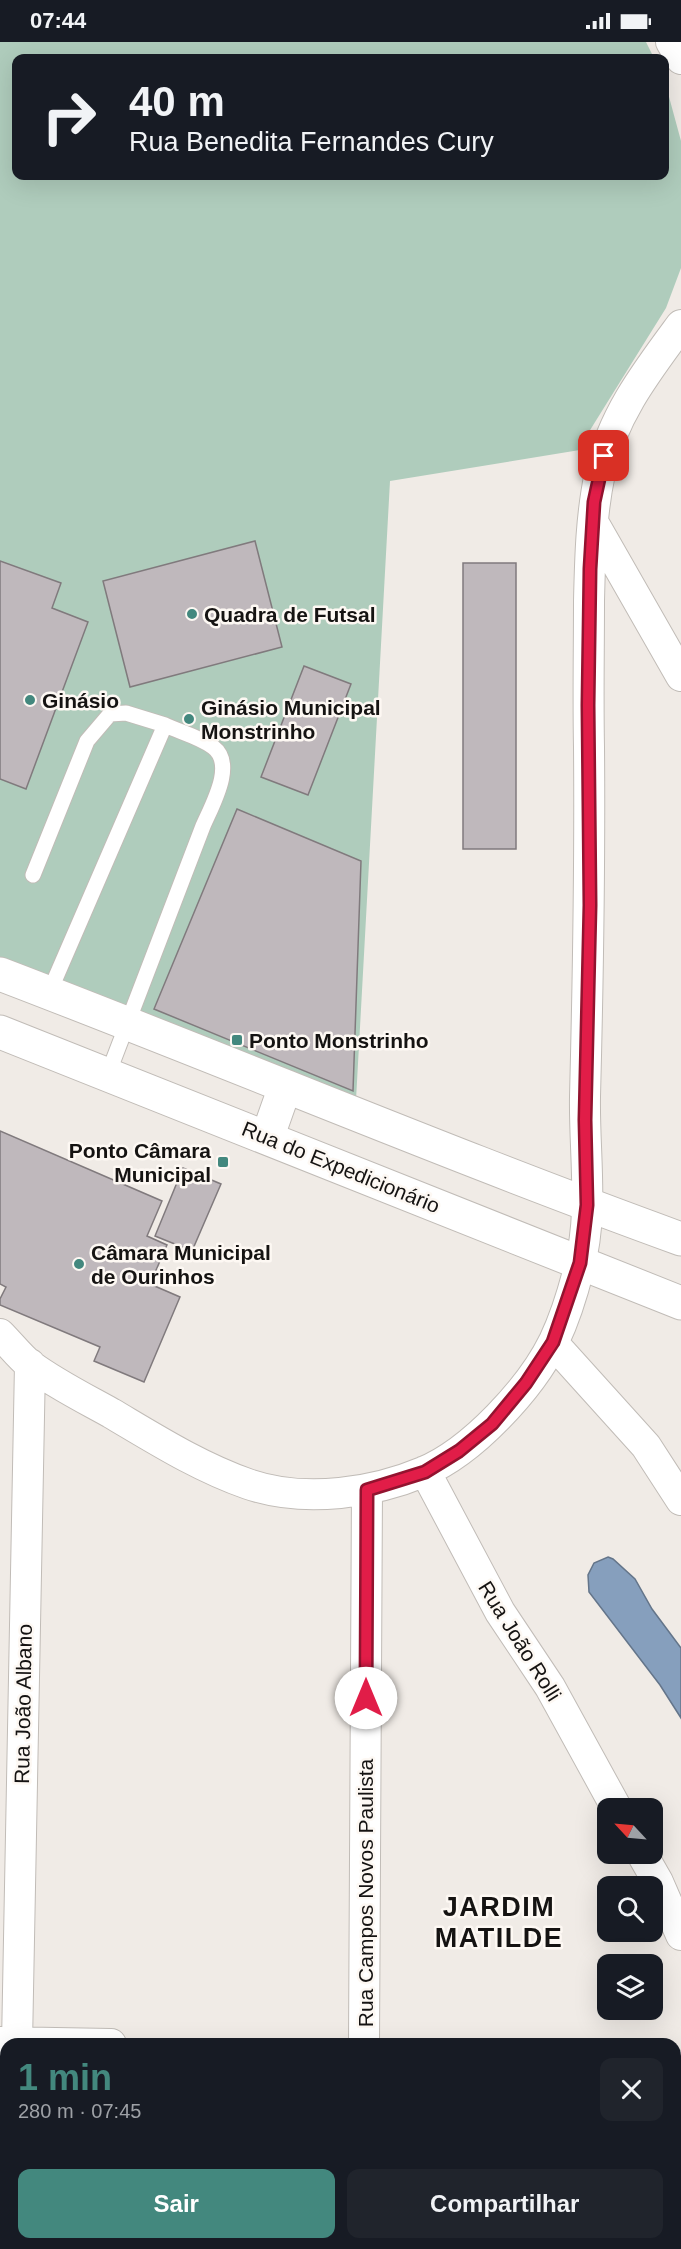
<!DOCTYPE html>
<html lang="pt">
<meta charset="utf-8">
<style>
body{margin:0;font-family:Arial,sans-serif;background:#20242c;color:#f1f3f6;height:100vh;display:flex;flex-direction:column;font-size:22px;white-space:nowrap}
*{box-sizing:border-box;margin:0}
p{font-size:20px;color:#9ea1a6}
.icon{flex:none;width:33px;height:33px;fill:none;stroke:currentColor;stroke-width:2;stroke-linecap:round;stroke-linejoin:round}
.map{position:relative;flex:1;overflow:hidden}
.drawer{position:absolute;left:0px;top:1996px;width:681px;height:212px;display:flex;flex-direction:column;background:#171b24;border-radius:18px 18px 0 0;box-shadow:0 6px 24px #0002}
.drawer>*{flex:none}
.banner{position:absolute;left:12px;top:12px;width:657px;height:126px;border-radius:12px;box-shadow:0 6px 24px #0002;background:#171b24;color:#f1f3f6;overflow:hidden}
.needle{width:39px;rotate:296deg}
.buttons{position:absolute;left:597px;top:1756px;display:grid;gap:12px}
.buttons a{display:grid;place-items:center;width:66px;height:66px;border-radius:12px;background:#171b24;box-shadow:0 6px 24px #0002;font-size:30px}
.pin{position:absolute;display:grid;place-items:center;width:51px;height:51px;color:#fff;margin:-26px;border-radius:12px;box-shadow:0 3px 9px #0006}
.me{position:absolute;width:66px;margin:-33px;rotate:0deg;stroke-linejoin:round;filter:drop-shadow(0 0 4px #0008)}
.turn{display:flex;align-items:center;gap:21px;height:126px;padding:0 18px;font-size:27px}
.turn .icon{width:78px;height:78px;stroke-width:2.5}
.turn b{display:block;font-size:42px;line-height:51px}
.round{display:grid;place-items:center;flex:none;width:63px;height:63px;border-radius:12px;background:#20242c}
.head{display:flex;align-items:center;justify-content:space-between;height:102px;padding:0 18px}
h1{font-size:36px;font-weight:800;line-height:45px;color:#43887e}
.primary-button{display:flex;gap:12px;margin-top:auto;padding:12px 18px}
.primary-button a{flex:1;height:69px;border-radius:12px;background:#43887e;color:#fff;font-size:24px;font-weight:800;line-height:69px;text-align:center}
.primary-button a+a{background:#20242c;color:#f1f3f6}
.status{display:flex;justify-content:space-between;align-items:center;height:42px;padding:0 30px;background:#171b24;direction:ltr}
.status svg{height:16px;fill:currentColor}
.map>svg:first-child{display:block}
</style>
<div class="status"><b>07:44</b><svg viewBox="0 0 49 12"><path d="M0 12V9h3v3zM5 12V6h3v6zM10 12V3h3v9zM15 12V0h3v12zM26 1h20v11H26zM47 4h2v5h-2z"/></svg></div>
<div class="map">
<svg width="681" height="2207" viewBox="0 0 681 2207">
<rect width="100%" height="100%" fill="#f0ebe6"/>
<path fill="#afccbc" d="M0,0H646L654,16H16V134H664L665,40L681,99V226L666,266L587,393L592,406L390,439L356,1058L0,915Z"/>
<path fill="#869fbd" stroke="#64758a" stroke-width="1.5" d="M608,1515L613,1517L635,1537L652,1567L681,1606V1676L660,1643L589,1550L588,1533L594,1521Z"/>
<path fill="#bfb8bc" stroke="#807a7d" stroke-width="1.5" d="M255,499L282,605L130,645L103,539Z
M0,519L61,541L52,566L88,580L26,747L0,737Z
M463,521H516V807H463Z
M304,624L351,642L308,753L261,735Z
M237,767L361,819L353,1049L154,967Z
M0,1089L162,1159L147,1194L167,1203L150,1242L180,1255L144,1340L94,1319L100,1305L0,1263V1257L6,1245L0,1242Z
M183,1126L221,1142L192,1209L155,1194Z"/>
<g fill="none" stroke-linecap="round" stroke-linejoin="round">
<g stroke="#c1bcb7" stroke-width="17">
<path id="lane" d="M33,833L87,699L110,672L126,671L165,683
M49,951L165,683C180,690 200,695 213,705C236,722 212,763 203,784L108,1032"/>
</g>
<g stroke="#c1bcb7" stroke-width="32">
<path id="street" d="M671,0L681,17
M593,480L681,634
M0,1292C10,1302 19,1314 30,1323C54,1341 84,1356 111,1371C155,1397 199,1425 248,1442C277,1452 310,1454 340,1451C368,1448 397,1441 423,1430C472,1410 531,1346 554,1299C565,1276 573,1250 579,1226C594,1171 584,1112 585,1055C588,938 590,822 589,705C588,656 589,608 589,559C590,516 591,473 600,431C612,374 647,329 681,283
M553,1301L646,1404L681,1458
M425,1429L500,1570L550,1645L617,1767
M642,1812L658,1840L681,1893
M0,2000L111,2002
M17,2002L30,1322
M364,2002L367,1448
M675,2023L681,2024
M675,2075L681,2069
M13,2207V2202
M534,2207L539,2202"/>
</g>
<g stroke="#c1bcb7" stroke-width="35">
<path id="secondary" d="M0,932C228,1019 452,1114 681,1197
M0,990L681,1261
M267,1096L285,1045"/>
</g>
<path stroke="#aeaaa6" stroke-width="4" stroke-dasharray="1.5 4.5" stroke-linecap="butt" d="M675,2137L681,2132
M675,2188L681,2183
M591,2207L597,2202
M653,2207L659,2202"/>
<use href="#lane" stroke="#fff" stroke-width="15"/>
<use href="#street" stroke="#fff" stroke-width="30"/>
<use href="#secondary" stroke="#fff" stroke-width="33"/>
</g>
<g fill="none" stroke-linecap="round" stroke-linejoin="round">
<g stroke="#92132f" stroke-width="15">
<path id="route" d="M366,1656L367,1448L425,1430L459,1409L492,1382L526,1341L553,1300L580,1221L587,1163L585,1078L590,863L588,663L590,527L594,460L604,414"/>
</g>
<use href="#route" stroke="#e11d48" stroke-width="10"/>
</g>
<g fill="#43887e" stroke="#fdf8f3" stroke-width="2">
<circle cx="192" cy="572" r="6"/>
<circle cx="30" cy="658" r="6"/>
<circle cx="189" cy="677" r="6"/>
<rect x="231" y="992" width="12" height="12" rx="3"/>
<rect x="217" y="1114" width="12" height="12" rx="3"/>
<circle cx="79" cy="1222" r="6"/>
</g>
<g text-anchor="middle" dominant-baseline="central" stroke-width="5" stroke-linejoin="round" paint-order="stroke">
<g font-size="21" font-weight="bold" fill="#151312" stroke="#fdf8f3" text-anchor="start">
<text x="204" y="572">Quadra de Futsal</text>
<text x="42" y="658">Ginásio</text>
<text x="201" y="665">Ginásio Municipal<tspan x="201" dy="24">Monstrinho</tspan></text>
<text x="249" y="998">Ponto Monstrinho</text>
<text x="211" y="1108" text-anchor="end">Ponto Câmara<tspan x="211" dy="24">Municipal</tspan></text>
<text x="91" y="1210">Câmara Municipal<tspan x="91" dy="24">de Ourinhos</tspan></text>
</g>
<g font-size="21" fill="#151312" stroke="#fdf8f3">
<text transform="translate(341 1125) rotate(22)">Rua do Expedicionário</text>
<text transform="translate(520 1599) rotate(58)">Rua João Rolli</text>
<text transform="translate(23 1662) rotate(-89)">Rua João Albano</text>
<text transform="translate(365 1851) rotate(-90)">Rua Campos Novos Paulista</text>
</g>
<g font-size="27" font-weight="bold" letter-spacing="1.5" fill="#151312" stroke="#fdf8f3">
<text x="499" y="1865">JARDIM<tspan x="499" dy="31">MATILDE</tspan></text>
</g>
</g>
</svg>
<div class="buttons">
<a><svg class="needle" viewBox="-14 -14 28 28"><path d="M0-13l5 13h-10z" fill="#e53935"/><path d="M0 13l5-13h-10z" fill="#9ea1a6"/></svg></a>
<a><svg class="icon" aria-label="search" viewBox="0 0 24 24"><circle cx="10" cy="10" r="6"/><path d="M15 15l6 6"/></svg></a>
<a><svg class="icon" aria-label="layers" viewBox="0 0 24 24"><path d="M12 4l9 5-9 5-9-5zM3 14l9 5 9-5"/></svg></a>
</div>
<div class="pin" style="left:604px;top:414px;background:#d93025"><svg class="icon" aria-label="arrive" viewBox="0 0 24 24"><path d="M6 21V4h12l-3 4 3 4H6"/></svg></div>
<svg class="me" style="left:366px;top:1656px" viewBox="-20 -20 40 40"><circle r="19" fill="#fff"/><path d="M0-13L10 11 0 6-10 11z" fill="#e11d48"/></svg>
<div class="banner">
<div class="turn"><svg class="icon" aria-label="right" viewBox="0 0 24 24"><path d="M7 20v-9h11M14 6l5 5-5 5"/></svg><div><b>40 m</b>Rua Benedita Fernandes Cury</div></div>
</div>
<section class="drawer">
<div class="head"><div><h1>1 min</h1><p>280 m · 07:45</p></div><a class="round"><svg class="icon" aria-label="close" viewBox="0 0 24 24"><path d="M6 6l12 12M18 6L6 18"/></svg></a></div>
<div class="primary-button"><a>Sair</a><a>Compartilhar</a></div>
</section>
</div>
